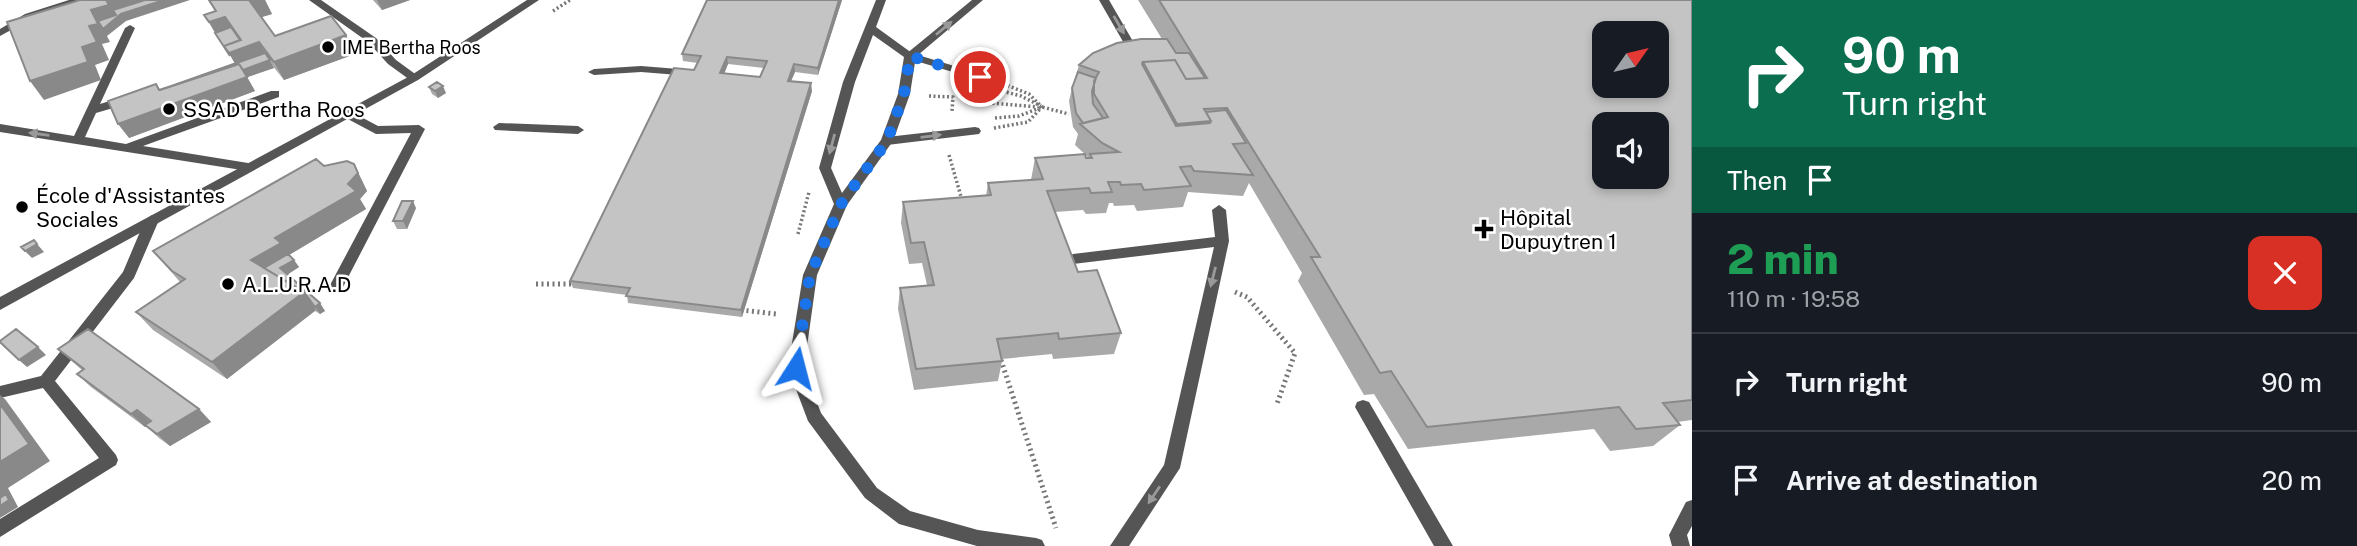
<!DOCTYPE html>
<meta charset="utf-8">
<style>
body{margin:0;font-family:"Public Sans",sans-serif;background:#242831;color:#f1f3f6;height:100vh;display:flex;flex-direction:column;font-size:26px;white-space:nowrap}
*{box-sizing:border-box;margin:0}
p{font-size:23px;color:#9ea1a6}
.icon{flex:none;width:38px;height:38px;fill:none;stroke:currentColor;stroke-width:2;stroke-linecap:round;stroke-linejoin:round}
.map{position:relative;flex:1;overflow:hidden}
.panel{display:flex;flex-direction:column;background:#171b24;width:665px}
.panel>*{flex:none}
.hud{background:#0b6e4f;color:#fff;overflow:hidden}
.needle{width:46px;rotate:56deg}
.controls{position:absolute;left:1592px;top:21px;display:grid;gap:14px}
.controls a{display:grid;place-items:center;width:77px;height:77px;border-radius:14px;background:#171b24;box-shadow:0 4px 10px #0003;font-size:35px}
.pin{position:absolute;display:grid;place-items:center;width:60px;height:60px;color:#fff;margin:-30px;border:4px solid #fff;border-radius:50%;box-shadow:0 2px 7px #0007}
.me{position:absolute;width:77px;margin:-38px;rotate:9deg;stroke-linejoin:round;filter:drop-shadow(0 0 5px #0008)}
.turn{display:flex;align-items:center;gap:24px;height:147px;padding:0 35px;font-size:32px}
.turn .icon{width:91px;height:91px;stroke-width:2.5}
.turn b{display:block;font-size:49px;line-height:60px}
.then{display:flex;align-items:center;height:66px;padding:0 35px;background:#0003;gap:14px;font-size:26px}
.round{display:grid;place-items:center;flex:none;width:74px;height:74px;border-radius:14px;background:#242831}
.head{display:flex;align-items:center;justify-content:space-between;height:119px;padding:0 35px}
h1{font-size:42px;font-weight:800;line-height:52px;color:#1e9e55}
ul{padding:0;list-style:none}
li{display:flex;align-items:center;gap:21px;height:98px;padding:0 35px;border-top:2px solid #363941}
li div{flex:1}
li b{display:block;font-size:26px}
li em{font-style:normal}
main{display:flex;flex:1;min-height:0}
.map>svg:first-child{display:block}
</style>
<main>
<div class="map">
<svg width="1692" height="546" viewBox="0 0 1692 546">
<rect width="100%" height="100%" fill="#fff"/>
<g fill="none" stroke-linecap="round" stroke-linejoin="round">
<path stroke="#777" stroke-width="3.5" stroke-dasharray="2 2.5" stroke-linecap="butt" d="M553,11L570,0
M998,90L1021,96L1041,106
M929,96L953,97L952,111
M979,102L1038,107
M995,118L1019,116L1042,107L1069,114
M994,128L1028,122L1042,107L1029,94L1001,83
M949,155L962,200
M798,234L809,192"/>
<path stroke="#777" stroke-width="5" stroke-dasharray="2 3.5" stroke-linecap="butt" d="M536,284H577
M1235,292L1247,297L1295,353L1277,404
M741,310L776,314
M1001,360L1056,528"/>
<path fill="#555" fill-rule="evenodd" d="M69,0H85L33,18L0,36V29L25,14Z
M309,0H321L376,38L396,60L418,76V80H410L388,64L368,42Z
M972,0H983L918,55L984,75V79H976L906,58V54Z
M1099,0H1109L1138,50L1137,52H1129Z
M130,25L135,28L100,104L126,96L132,100L130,103L96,113L85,137L126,144L271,91H279V97L143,146L248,163L254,167L252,170L248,171L0,132V124L74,136L125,28Z
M641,66L691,70L697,73L691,76L641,72L594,75L588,72L594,69Z
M348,110L378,126L419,125L425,129L343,287L341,291H331L329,287L411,133L376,134L344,117L342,114Z
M499,123L578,126L584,130L578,134L495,130L493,127Z
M975,127L979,128L981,131L979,134L887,145L881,141L887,137Z
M1219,205L1226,210L1229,241L1180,468L1129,546H1110L1164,465L1214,247L1073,264L1066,259L1073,254L1215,237L1212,210Z
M152,215L159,220L134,278L55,381L116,455L118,460L116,465L0,537V519L99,458L43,388L0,398V386L41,376L123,272L145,220Z
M1363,400L1369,402L1453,546H1434L1355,407L1357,402Z
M1692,500V526L1687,535L1690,546H1672L1669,535L1686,502Z"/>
<path fill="#555" fill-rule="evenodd" d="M876,0H886L876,27L916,56L910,94L893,141L847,205L817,275L804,368L821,413L877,488L910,511L978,530L1036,538L1042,540L1045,546H977L899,524L865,498L808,421L788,368L803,275L834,204L819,168L843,82ZM873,35L904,57L898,94L881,140L842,193L831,168L855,82Z"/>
<path fill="#555" fill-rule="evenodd" d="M527,0H539L418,80L0,310V297L410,76Z"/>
</g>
<path fill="#a9a9a9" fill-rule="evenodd" d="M208,0H265L272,14L261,17L275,36L346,35L355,54L284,80L272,65L274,68L247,77L255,91L129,138L156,84L160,90L235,63L204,15L215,11Z
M373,0H410L382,10Z
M842,0L818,75L795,72L791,81L812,91L742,317L628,303L627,295L573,288L570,281L698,63L683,61L682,54ZM728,64L764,68L760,77L724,74Z
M1138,0H1692V420L1677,422L1680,425L1653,446L1610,451L1594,429L1408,449L1374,394L1364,395L1298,281L1302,273L1249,183L1243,196L1188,192L1183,207L1137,211L1134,205L1114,206L1113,203H1109L1106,213L1086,214L1083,210L1055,212L1078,272L1121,333L1114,354L1053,359L1052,354L1002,359V361L998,381L914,390L898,309L900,288L927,285L922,263L909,264L901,223L903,202L986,196L988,183L1031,180L1035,158H1089L1075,145L1078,134L1073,127L1069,101L1072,88L1079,65L1162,39Z
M429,87L446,93L438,98L432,94Z
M354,164L367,191L360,199L366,209L289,255L299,267L287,275L325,311L320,314L315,311L227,379L153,330L136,312L180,282L153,251L324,166Z
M416,208L407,229H397L393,221Z
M58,349L199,409L211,422L170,446L159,438L146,426L145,427L91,387L77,374L82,370Z"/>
<path fill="#898989" d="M106,0H190L126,21L107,36L110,42L102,44L109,60L95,65L101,80L44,100L30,81L82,47L89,26L91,10Z
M249,0H265L272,14L259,18Z
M377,0H410L382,10Z
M839,0H842L818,75V68Z
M225,17L235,34L219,40L209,22Z
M346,35L355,54L284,80L274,62Z
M259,42L274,68L169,104L156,84L164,96L239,71L229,53Z
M727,57L728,64L721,81L720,73Z
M794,64L795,72L788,88V81Z
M247,77L255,91L129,138L118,124Z
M811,83L812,91L742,317L741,310Z
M443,86L446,93L438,98L435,91Z
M354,164L367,191L360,199L366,209L289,255L294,260L299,267L285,276H267L251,260Z
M413,201L416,208L407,229L403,221Z
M37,244L44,252L32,258L25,251Z
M304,292L316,310L227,379L212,362Z
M320,303L325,311L320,314L315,307Z
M38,347L46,355L27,367L19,360Z
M0,395L5,399L50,461L8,488L18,507L0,518Z
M199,409L211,422L170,446L157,434Z
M137,410L151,423L145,427L131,414Z"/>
<path fill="#c4c4c4" stroke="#898989" stroke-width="2" fill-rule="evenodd" d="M80,0H106L109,5L91,10L98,24L89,26L97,42L82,47L88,62L30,81L7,22Z
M145,0H164L121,14L103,29L98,21L116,15L113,10Z
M209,0H250H249L275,36L331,16L346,35L274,62L259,42L229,53L224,46L241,40L225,17L209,22L204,15L216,11Z
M707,0H839L818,68L794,64L788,81L811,83L741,310L626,296L630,288L570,281L674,68L694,70L701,56L682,54ZM727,57L767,61L760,77L720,73Z
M1159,0H1692V400L1663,403L1680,425L1636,429L1619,407L1427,427L1391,371L1380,373L1311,257H1320L1227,108L1204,109L1211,121L1177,124L1143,62L1175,60L1186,79L1207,78ZM1605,33H1657V86H1605ZM1605,124H1657V177H1605Z
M231,27L240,40L224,46L230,56L215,33Z
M1141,39H1167L1176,53H1189L1205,78L1186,79L1175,60L1143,62L1142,64L1176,126L1210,123L1211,121L1206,112L1226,110L1246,143L1233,144L1253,175L1194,171L1191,166L1180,167L1191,186L1144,190L1141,184L1121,185L1120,182H1108L1112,192L1091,193L1089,188L1047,191L1078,272L1097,270L1121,333L1059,339L1058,333L997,339L1002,361L916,369L900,288L934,285L924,242L911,243L903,202L991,195L988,183L1043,179L1035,158L1085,154L1086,158H1092L1090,154L1119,152L1102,143L1080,124L1108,117L1094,94V81L1099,72L1079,65L1093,53L1117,43Z
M265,53L270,60L243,70L239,64L160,90Z
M239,64L247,77L118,124L108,101L156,84L159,90Z
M1078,72L1096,78L1092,91L1093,104L1103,118L1083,123L1076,113L1072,88Z
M437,82L443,86L435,91L429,87Z
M316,159L324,166L347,161L354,164L358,173L348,184L356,191L275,238L281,243L251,260L304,292L212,362L136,312L185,279L172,271L153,251Z
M402,201H413L403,221H393Z
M34,240L37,244L25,251L21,247Z
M288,254L294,260L280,268L320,303L315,307L304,292L264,268Z
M16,329L38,347L19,360L0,342V341Z
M88,329L199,409L157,434L145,425L151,421L137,410L131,414L77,374L84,369L58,349Z
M0,404L29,444L0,462Z
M6,494L9,500L0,506V498Z"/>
<defs><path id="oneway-solid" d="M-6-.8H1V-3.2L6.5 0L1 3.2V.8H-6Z" transform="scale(1.75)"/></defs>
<g fill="#999">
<use href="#oneway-solid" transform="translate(1119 25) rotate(60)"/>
<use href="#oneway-solid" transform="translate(944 28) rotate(-40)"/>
<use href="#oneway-solid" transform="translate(39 134) rotate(-172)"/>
<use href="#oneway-solid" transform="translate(931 136) rotate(-7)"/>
<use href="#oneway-solid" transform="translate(832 144) rotate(105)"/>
<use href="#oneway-solid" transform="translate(1213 277) rotate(104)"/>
<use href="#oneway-solid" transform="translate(1154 495) rotate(124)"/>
</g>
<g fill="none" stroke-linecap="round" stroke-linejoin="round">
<path stroke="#1a73e8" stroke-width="12" stroke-dasharray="0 21.6" d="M796,368L810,275L841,204L887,141L904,94L910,56L980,77"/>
</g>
<g fill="#000" stroke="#fff" stroke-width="2.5">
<circle cx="328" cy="47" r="7"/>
<circle cx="169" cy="109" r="7"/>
<circle cx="22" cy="207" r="7"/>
<path d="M1480.5 218.5h7v7h7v7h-7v7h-7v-7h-7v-7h7z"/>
<circle cx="228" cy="284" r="7"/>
</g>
<g text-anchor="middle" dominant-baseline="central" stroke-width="5" stroke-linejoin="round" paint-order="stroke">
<g font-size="18" fill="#000" stroke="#fff" text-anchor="start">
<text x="342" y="47">IME Bertha Roos</text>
</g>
<g font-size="21" fill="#000" stroke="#fff" text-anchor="start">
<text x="183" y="109">SSAD Bertha Roos</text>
<text x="36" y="195">École d'Assistantes<tspan x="36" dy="24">Sociales</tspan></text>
<text x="1500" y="217">Hôpital<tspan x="1500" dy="24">Dupuytren 1</tspan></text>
<text x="242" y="284">A.L.U.R.A.D</text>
</g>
</g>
</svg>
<div class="controls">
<a><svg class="needle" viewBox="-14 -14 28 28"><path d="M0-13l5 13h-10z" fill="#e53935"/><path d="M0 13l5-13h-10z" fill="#9ea1a6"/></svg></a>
<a><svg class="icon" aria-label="sound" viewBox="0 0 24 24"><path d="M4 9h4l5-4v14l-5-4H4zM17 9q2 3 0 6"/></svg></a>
</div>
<div class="pin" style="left:980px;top:77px;background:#d93025"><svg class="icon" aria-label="arrive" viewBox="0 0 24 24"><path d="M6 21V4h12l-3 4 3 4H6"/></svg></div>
<svg class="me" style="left:796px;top:368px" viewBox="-20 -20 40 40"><path d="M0-17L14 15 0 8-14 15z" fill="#1a73e8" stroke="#fff" stroke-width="4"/></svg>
</div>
<section class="panel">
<div class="hud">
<div class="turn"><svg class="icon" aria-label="right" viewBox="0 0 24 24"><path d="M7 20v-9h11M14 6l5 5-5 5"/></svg><div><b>90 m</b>Turn right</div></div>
<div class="then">Then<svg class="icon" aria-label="arrive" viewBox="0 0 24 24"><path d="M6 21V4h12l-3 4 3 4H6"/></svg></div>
</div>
<div class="head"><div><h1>2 min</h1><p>110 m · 19:58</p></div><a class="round" style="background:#d93025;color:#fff"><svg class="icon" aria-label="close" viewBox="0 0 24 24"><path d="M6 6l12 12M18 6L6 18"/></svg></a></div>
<ul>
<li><svg class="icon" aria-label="right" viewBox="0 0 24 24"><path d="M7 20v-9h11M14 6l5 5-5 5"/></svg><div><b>Turn right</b></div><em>90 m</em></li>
<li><svg class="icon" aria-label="arrive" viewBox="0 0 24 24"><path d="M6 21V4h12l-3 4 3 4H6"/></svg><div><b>Arrive at destination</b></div><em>20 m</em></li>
</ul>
</section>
</main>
